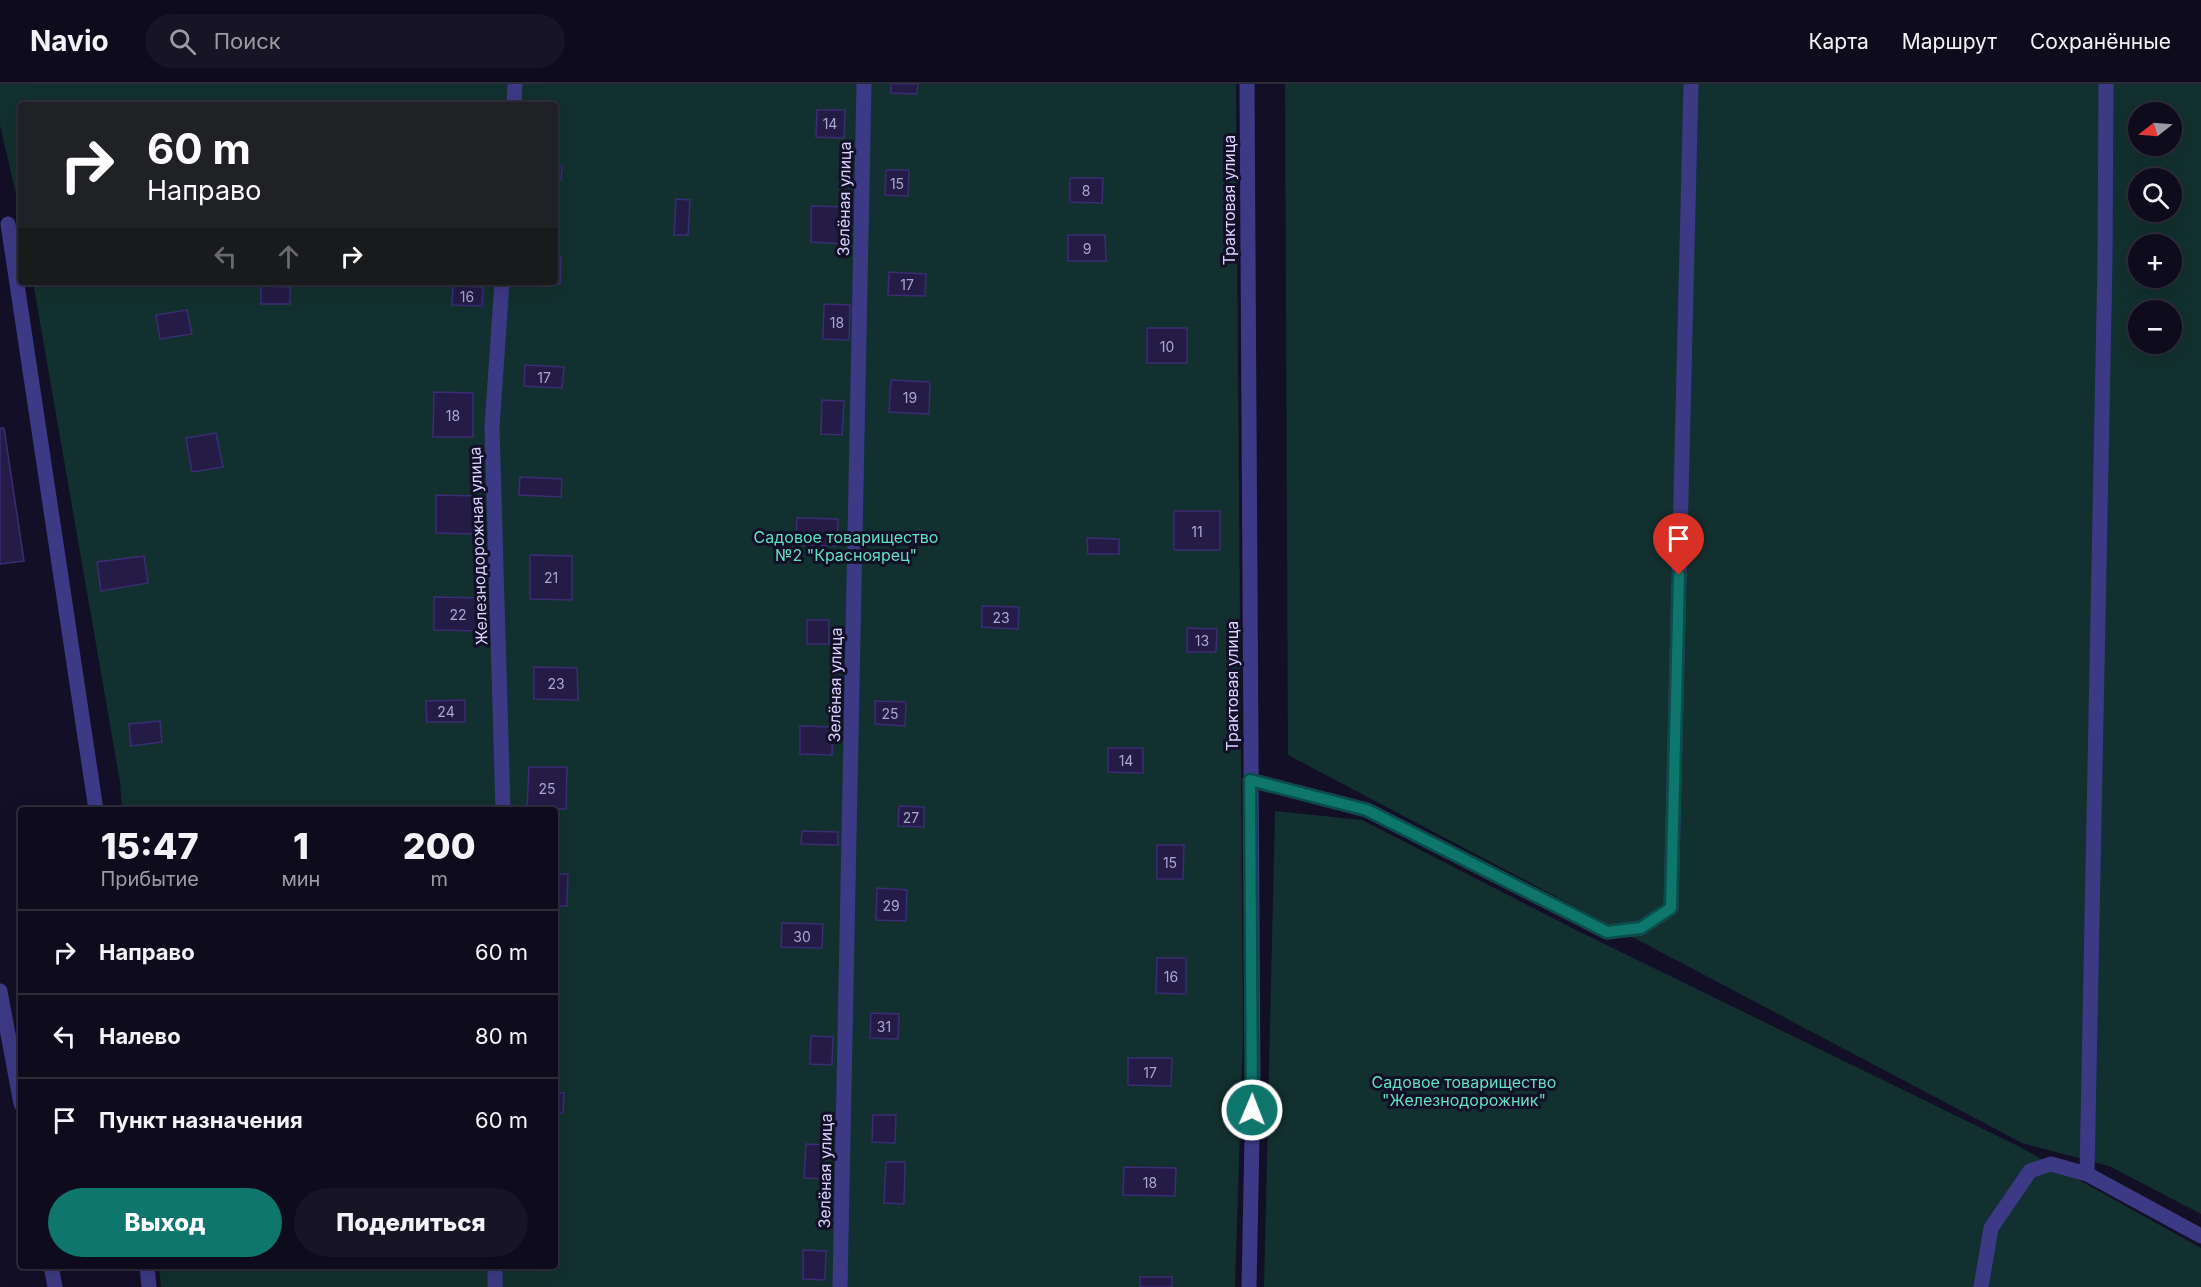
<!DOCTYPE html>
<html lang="ru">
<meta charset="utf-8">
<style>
body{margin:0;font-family:Inter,sans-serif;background:#171425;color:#f1f3f6;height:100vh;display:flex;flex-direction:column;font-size:22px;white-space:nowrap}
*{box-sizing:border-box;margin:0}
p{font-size:20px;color:#9b9ba3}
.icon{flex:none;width:33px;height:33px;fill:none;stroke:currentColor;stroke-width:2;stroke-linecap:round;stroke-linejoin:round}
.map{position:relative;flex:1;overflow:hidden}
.panel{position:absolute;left:18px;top:723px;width:540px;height:462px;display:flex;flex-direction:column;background:#0e0b1c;border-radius:6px;box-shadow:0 6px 24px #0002,0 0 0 2px #2e2b3b}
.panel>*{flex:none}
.guide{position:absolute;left:18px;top:18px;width:540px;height:183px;border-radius:6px;box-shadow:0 6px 24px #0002,0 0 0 2px #2e2b3b;background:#202124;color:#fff;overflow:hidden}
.needle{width:39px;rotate:253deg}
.fabs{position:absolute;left:2128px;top:18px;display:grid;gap:12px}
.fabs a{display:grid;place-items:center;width:54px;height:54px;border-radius:50%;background:#0e0b1c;box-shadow:0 6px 24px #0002,0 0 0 2px #2e2b3b;font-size:30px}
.pin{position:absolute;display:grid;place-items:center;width:51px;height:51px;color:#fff;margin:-62px -26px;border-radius:50% 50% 50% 0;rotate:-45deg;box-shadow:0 0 6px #0007}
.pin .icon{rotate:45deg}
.me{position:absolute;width:66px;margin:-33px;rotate:1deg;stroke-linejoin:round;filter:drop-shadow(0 0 4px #0008)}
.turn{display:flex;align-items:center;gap:21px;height:126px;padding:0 30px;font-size:27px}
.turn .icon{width:78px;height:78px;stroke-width:2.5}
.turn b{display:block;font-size:42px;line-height:51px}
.lanes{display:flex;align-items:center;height:57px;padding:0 30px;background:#0003;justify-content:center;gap:30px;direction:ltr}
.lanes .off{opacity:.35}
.eta{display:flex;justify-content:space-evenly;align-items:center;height:102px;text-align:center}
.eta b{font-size:36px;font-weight:800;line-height:42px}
.button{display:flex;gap:12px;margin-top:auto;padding:12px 30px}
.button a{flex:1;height:69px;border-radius:36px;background:#0f766e;color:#fff;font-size:24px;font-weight:800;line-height:69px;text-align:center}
.button a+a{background:#171425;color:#f1f3f6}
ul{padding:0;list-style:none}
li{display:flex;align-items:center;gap:18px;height:84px;padding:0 30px;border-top:2px solid #2e2b3b}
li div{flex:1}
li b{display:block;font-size:22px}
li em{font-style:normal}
header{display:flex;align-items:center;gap:36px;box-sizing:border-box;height:84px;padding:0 30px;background:#0e0b1c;border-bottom:2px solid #2e2b3b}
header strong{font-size:28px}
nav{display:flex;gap:33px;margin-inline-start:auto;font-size:21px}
.search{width:420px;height:54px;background:#171425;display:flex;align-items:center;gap:15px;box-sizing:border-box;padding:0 21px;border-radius:33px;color:#9b9ba3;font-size:22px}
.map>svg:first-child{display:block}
</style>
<header>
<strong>Navio</strong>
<div class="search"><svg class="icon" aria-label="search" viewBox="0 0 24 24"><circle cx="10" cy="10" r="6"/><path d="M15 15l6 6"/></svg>Поиск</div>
<nav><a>Карта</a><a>Маршрут</a><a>Сохранённые</a></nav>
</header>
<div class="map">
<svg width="2201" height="1203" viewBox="0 0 2201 1203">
<rect width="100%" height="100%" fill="#130f26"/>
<path fill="#12302f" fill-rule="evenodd" d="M0,0H1236L1243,952L1235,1203H161L159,1182H555V726H122L120,698L33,198H555V21H21V132L0,41Z
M1285,0H2201V1130L2109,1082L2022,1059L1288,671ZM2139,28H2172V62H2139ZM2139,94H2172V128H2139ZM2139,160H2172V194H2139ZM2139,226H2172V260H2139Z
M1275,727L1362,736L1576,846L2020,1063L2201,1164V1203H1264Z"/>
<path fill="#241b47" stroke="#3b2d73" stroke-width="1.5" d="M891,0H918L917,10L891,9Z
M817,26H845L844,54L816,53Z
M555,82H562L561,96H555Z
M886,86H909L908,112L885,111Z
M1070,94H1103L1102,119L1070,118Z
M676,115L690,116L688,151H674Z
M811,122L849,123L848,160L811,158Z
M1068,151H1105L1106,177H1068Z
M555,172H561L560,200L527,199L555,198Z
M889,188L926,190L925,212L888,211Z
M261,202L290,203V220H261Z
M453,202L483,203L482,222L452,221Z
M824,220L850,221L849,256L823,255Z
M187,226L192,250L160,255L156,231Z
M1147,244H1187V279H1147Z
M525,281L564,283L562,304L524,302Z
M891,296L930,298L929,330L889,328Z
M434,308L473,309V353H433Z
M822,316L844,317L842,351L821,350Z
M0,344H4L24,477L0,480Z
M216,349L223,383L192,388L186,354Z
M520,393L562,395L561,413L519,411Z
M436,411L476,412V450L436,449Z
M1174,427H1220V466H1174Z
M797,434L838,435L837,462L796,461Z
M1087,454L1119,455V470H1088Z
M530,471L572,472V516L530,515Z
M144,472L148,499L101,507L97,478Z
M434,513L482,514L481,547L434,546Z
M982,522L1019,523L1018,545L982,543Z
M807,536H829V560H807Z
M1187,544L1217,545L1216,568H1187Z
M534,583L577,584L578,616L534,615Z
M465,616V638H427L426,617Z
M875,617L906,618L905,642L875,640Z
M160,637L162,658L131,662L129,640Z
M800,642L833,643L832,671L800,670Z
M1108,664H1143V689L1108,688Z
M529,683H567L566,725L527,724Z
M899,722L924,723V743L898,742Z
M802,747L838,748V761L801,760Z
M1157,761H1184L1183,795H1157Z
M555,790H568L567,822H555Z
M877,804L907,806L906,837L876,836Z
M782,839L823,840L822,864L781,863Z
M1157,874H1186V910L1156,909Z
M871,929L899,930L898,955L870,954Z
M811,952L833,953L832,981L810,980Z
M1128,974H1172L1171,1002L1128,1001Z
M555,1008L564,1009L563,1029H555Z
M873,1031H896L895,1059L872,1058Z
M806,1060L826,1061L825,1095L804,1094Z
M886,1078H905L904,1120L884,1119Z
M1124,1083L1176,1084L1175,1112L1123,1111Z
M555,1085H559L558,1114H555Z
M803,1166L826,1167L825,1196L803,1195Z
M1140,1193H1172V1203H1140Z"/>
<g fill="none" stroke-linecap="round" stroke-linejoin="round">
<path stroke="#3d3a85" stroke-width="15" d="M1247,0L1253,1004L1249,1203
M2106,0L2105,177L2087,1090L2201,1152
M514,21L515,0
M8,140L96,726
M502,198L492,343L503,726
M1250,696L1367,726L1607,848L1641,844L1671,824L1691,0
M0,907L21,1020
M51,1182L55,1203
M147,1182L149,1203
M495,1203V1182
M840,1203L864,0
M1981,1203L1991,1144L2030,1087L2051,1080L2087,1090"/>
</g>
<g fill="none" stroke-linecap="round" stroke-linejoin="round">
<g stroke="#0a4d48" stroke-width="15">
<path id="route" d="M1252,1026L1250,696L1367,726L1607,848L1641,844L1671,824L1679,491"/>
</g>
<use href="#route" stroke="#0f766e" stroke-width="10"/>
</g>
<g text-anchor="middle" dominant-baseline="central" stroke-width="6" stroke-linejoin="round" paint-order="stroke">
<g font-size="14" fill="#aca6d1">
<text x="830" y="39">14</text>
<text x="897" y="99">15</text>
<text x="1086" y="106">8</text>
<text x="1087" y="164">9</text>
<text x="907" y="200">17</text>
<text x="467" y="212">16</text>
<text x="837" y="238">18</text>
<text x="1167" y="262">10</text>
<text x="544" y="293">17</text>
<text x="910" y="313">19</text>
<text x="453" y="331">18</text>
<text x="1197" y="447">11</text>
<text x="551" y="493">21</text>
<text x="458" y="530">22</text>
<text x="1001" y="533">23</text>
<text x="1202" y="556">13</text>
<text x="556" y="599">23</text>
<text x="446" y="627">24</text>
<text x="890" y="629">25</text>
<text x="1126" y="676">14</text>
<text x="547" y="704">25</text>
<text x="911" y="733">27</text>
<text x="1170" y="778">15</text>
<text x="891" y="821">29</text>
<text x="802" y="852">30</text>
<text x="1171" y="892">16</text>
<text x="884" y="942">31</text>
<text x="1150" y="988">17</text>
<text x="1150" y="1098">18</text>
</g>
<g font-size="16" fill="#d9d4ff" stroke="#130f26">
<text transform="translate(844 115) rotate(-89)">Зелёная улица</text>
<text transform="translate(1229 116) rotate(-90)">Трактовая улица</text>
<text transform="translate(478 462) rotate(-92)">Железнодорожная улица</text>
<text transform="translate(835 601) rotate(-89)">Зелёная улица</text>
<text transform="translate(1232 602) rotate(-90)">Трактовая улица</text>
<text transform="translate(825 1087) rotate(-89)">Зелёная улица</text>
</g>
<g font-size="16" fill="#5fe0c0" stroke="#130f26">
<text x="846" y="453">Садовое товарищество<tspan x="846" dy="18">№2 "Красноярец"</tspan></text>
<text x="1464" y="998">Садовое товарищество<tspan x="1464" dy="18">"Железнодорожник"</tspan></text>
</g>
</g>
</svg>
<div class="fabs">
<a><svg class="needle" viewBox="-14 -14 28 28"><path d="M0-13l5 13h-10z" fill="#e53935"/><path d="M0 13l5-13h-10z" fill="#9b9ba3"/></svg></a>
<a><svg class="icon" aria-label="search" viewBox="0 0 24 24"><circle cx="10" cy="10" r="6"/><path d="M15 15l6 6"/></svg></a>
<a>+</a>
<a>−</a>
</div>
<div class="pin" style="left:1679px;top:491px;background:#d93025"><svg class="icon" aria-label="arrive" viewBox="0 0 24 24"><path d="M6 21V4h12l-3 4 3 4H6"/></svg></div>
<svg class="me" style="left:1252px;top:1026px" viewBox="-20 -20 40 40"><circle r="17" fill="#0f766e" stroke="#fff" stroke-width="3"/><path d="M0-11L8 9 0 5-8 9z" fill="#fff"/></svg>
<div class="guide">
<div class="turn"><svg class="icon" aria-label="right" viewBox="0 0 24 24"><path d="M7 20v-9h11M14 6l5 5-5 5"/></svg><div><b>60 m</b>Направо</div></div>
<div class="lanes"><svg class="icon off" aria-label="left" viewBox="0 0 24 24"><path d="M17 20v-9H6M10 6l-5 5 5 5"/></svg><svg class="icon off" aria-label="ahead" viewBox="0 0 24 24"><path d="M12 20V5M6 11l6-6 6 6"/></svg><svg class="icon" aria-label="right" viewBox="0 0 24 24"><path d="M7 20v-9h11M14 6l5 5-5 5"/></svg></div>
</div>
<section class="panel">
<div class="eta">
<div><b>15:47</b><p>Прибытие</p></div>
<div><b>1</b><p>мин</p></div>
<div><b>200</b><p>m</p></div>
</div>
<ul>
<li><svg class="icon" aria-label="right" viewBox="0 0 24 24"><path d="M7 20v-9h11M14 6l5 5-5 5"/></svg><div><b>Направо</b></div><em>60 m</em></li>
<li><svg class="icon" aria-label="left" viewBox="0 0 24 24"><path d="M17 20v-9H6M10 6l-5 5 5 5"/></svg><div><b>Налево</b></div><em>80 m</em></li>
<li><svg class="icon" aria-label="arrive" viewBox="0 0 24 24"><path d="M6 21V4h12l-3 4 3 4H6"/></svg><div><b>Пункт назначения</b></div><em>60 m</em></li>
</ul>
<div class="button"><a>Выход</a><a>Поделиться</a></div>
</section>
</div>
